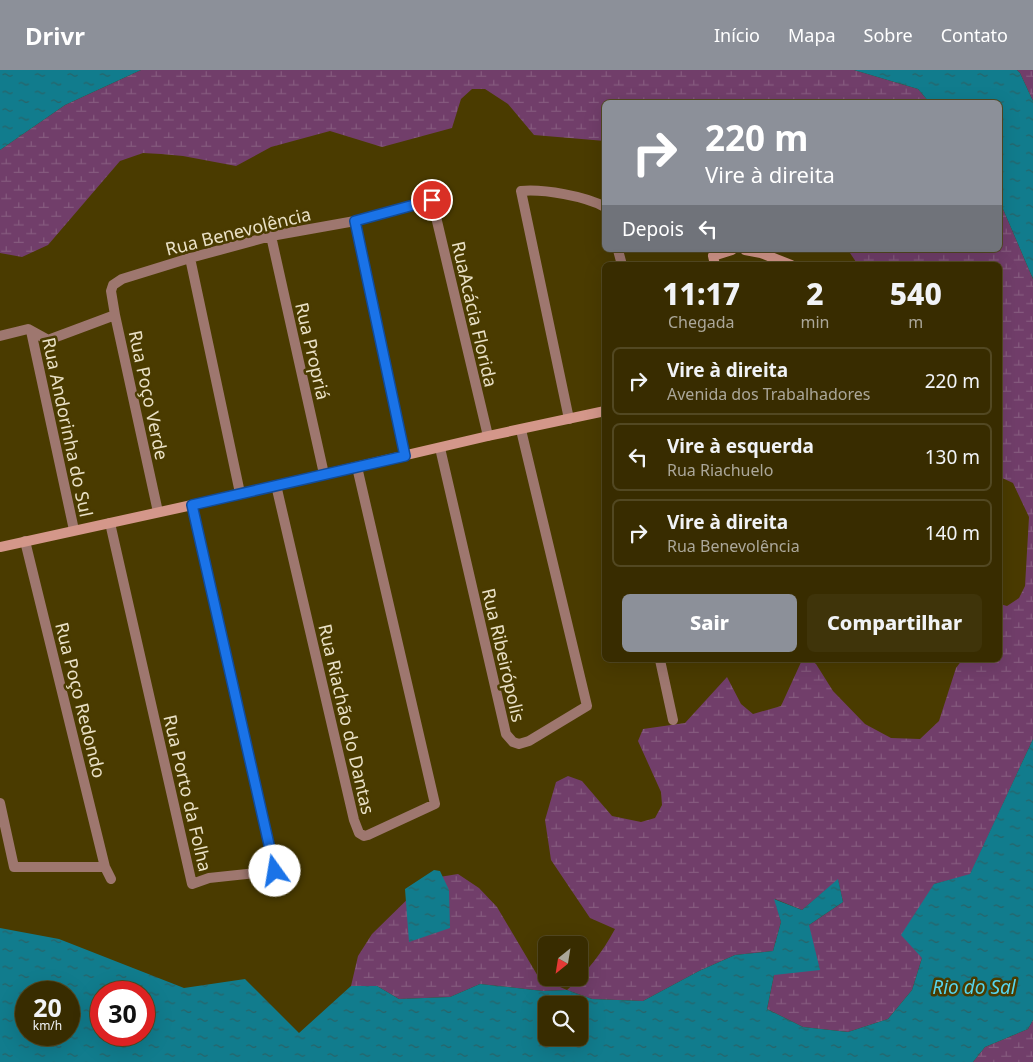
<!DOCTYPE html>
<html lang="pt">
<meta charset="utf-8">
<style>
body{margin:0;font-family:"Noto Sans",sans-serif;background:#3f340a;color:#f1f3f6;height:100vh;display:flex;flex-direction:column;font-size:19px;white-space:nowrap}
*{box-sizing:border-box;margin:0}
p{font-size:16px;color:#aba799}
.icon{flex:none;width:28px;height:28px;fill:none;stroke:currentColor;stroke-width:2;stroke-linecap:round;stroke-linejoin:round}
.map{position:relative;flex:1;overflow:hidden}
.details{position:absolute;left:602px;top:192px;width:400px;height:400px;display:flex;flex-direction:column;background:#382c00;border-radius:8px;box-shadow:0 5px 20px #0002,0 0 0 1px #524822}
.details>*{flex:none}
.guide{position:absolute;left:602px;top:30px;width:400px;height:152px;border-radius:8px;box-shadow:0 5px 20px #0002,0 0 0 1px #524822;background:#8c9099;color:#fff;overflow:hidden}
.needle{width:32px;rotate:210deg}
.controls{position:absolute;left:538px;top:866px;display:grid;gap:10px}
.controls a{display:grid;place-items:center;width:50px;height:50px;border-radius:8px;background:#382c00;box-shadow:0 5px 20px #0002,0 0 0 1px #524822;font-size:25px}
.speed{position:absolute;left:15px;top:911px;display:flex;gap:10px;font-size:25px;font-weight:700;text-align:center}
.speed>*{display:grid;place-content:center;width:65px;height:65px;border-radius:50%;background:#382c00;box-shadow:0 5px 20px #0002,0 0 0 1px #524822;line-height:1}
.speed small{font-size:12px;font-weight:400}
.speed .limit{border:8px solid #d22;background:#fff;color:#111}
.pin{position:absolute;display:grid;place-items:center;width:42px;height:42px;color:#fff;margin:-21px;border:2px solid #fff;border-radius:50%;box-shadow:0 1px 5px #0007}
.me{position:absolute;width:55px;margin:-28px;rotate:347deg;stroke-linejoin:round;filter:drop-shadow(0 0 4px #0008)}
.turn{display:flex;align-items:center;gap:18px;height:105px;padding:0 20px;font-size:22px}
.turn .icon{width:65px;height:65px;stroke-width:2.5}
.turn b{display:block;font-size:35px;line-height:42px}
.then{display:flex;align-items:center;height:48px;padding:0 20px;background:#0003;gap:10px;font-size:19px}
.eta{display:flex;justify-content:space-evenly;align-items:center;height:85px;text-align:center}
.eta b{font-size:30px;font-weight:800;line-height:35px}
.primary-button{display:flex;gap:10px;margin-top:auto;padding:10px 20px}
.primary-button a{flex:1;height:58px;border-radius:8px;background:#8c9099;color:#fff;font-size:20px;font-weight:800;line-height:58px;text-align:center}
.primary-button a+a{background:#3f340a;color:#f1f3f6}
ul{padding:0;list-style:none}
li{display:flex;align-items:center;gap:15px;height:68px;margin:0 10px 8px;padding:0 10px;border:2px solid #524822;border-radius:8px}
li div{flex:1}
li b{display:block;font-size:19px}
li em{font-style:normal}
header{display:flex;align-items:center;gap:30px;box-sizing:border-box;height:70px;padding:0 25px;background:#8c9099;color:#fff}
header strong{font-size:24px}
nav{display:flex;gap:28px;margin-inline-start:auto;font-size:18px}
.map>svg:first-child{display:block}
</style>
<header>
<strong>Drivr</strong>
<nav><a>Início</a><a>Mapa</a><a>Sobre</a><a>Contato</a></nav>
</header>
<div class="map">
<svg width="1033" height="992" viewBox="0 0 1033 992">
<defs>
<pattern id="wetland-marsh" width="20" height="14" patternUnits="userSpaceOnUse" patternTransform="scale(1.25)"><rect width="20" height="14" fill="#713e6a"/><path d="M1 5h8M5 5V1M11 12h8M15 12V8" fill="none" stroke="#855a7e"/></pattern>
<pattern id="water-ripples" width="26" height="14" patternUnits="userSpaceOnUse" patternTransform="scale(1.25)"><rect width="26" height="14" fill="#117c8d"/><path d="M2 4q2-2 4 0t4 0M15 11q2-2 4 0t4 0" fill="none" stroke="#296368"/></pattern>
</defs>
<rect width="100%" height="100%" fill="#4a3b00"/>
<path fill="url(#wetland-marsh)" d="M141,0H854L918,19L929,32H605V71L534,65L508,34L485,19H472L461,29L452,58L382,77L330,61L271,77L236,96L183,86L161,84L143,83L120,91L48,175L22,187L0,183V80L65,35Z
M1017,0H1033V31L1020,3Z
M1000,132L1033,209V669L970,805L934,814L922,888L912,920L888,949L848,962L803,957L767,939L774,905L809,855L843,832L838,810L802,840L775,829L781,852L773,881L735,885L699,901L643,931L592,929L567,920L543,921L480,914L450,927L399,929L377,916H351L358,886L372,864L423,814L433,808L458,804L479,818L497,837L539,908L567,920C587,902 602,883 615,859L590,848L551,790L545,750L556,712L568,706L582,711L612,746L641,752L655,748L662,735L661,722L638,671L643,659L685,653L727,607L741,634L753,644L781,636L802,590H810L816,594L833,621L865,654L891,668L920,669L939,651L956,598L962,590H1000V534L1007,536L1019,528L1025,516L1029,447L1013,413L1000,407V195H858L848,180H1000Z
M1033,950V992H973L985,977L1028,959Z"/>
<path fill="url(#water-ripples)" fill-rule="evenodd" d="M0,0H141L65,35L0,80Z
M854,0H1017L1020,3L1033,31V209L1000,132V32H929L918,19Z
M1033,669V950L1028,959L985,977L973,992H0V858L59,869L184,918L245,909L299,963L351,916H377L399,929L450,927L480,914L543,921L567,920L592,929L643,931L699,901L735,885L773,881L781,852L774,829L802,840L838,809L843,832L809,855L820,900L774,905L767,939L803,957L848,962L888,949L912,920L922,888L901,865L934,814L970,804ZM26,922H69V965H26ZM101,922H144V965H101ZM546,935H579V968H546Z
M434,800L440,801L449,820L450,858L409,872L405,819Z"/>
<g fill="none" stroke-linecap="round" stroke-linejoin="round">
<path stroke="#9e776f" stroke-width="10" d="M355,151L405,386
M271,166L324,404
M618,180L622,195
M190,188L240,423
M31,261L74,460
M0,266L28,259L48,270L115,245
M569,349L521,121C544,119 585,126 605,137
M440,378L506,664L513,672L519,674L529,671L587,636L521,360
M276,415L354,750L359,763L364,766L368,765L435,734L357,397
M158,442L115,245L111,221L113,215L122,209L190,188L271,166L355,151L432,130L488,366
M110,453L192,814L209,808L275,801L192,435
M25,471L105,797L111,809
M660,590L673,650
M0,733L14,797H105"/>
<path stroke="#d4978a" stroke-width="10" d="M745,180L761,183L791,195
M715,195L713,186L732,180
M0,477L192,435L488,366L605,341"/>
</g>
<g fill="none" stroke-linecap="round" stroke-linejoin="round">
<g stroke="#114b97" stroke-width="12">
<path id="route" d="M275,801L192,435L405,386L355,151L432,130"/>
</g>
<use href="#route" stroke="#1a73e8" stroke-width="9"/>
</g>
<g text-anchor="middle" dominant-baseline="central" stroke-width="5" stroke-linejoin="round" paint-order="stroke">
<g font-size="18" fill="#eae1c6" stroke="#4a3b00">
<text transform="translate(238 161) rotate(-14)">Rua Benevolência</text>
<text transform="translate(475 244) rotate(77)">RuaAcácia Florida</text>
<text transform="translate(313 281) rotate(77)">Rua Propriá</text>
<text transform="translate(149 325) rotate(78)">Rua Poço Verde</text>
<text transform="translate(68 357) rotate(78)">Rua Andorinha do Sul</text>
<text transform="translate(504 585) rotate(77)">Rua Ribeirópolis</text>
<text transform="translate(81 630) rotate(76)">Rua Poço Redondo</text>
<text transform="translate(347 649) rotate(77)">Rua Riachão do Dantas</text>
<text transform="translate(188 723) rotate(77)">Rua Porto da Folha</text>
</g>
<g font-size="19" font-style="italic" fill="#57d5ed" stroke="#4a3b00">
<text x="974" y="917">Rio do Sal</text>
</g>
</g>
</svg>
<div class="controls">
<a><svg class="needle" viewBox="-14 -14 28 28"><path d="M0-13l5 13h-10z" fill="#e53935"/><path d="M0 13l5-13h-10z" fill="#aba799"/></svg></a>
<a><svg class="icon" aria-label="search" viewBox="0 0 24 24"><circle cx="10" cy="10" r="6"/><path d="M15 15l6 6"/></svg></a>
</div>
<div class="speed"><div>20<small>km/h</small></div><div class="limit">30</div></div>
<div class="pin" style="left:432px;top:130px;background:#d93025"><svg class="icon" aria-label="arrive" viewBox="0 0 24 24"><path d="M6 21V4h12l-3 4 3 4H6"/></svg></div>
<svg class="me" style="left:275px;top:801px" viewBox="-20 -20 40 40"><circle r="19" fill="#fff"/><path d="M0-13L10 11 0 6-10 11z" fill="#1a73e8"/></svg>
<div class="guide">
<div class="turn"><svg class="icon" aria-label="right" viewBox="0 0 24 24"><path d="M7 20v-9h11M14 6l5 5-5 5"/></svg><div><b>220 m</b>Vire à direita</div></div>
<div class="then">Depois<svg class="icon" aria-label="left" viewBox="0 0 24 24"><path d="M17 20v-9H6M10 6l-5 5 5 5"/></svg></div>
</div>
<section class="details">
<div class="eta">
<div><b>11:17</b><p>Chegada</p></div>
<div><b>2</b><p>min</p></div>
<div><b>540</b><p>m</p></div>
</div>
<ul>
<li><svg class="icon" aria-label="right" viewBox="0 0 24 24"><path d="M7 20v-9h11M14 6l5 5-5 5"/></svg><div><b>Vire à direita</b><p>Avenida dos Trabalhadores</p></div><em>220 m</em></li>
<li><svg class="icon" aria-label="left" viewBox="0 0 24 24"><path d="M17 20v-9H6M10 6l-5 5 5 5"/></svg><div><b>Vire à esquerda</b><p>Rua Riachuelo</p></div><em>130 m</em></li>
<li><svg class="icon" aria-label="right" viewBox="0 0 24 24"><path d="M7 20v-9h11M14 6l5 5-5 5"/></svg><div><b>Vire à direita</b><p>Rua Benevolência</p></div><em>140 m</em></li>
</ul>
<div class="primary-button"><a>Sair</a><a>Compartilhar</a></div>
</section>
</div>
